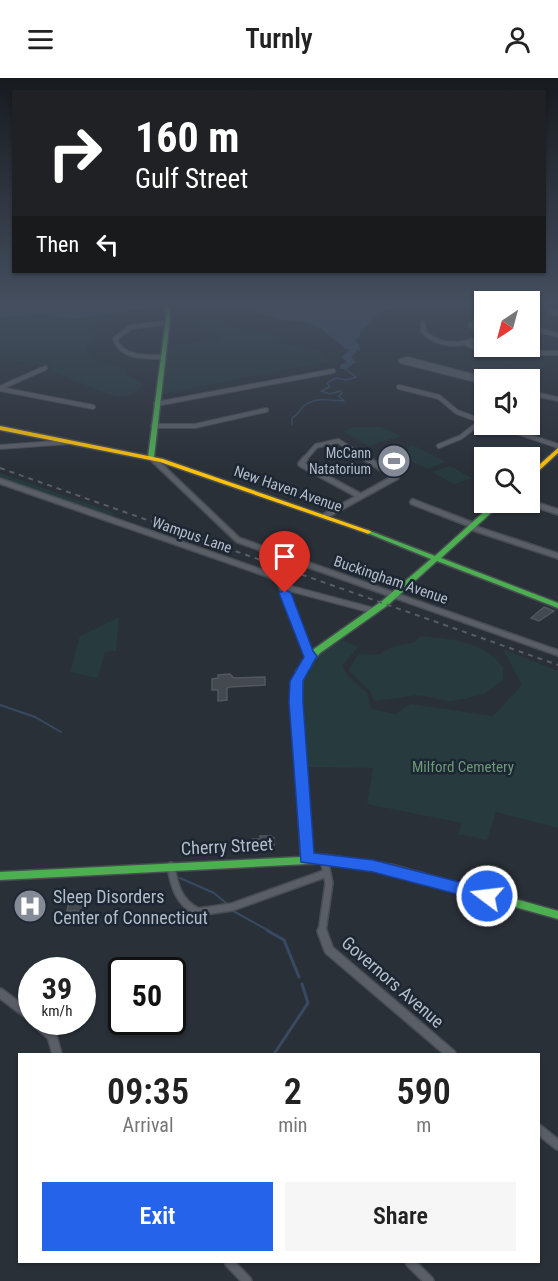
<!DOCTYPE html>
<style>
body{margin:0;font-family:"Roboto Condensed",sans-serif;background:#f6f6f6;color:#222;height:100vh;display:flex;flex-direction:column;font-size:22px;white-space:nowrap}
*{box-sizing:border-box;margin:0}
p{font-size:20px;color:#767676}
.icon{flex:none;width:33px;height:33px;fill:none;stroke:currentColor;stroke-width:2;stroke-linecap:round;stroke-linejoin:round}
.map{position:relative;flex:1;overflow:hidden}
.drawer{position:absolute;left:18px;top:975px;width:522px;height:210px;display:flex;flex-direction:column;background:#fff;border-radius:0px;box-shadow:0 2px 4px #0004}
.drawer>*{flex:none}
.hud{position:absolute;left:12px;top:12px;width:534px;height:183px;border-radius:0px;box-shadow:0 2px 4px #0004;background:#202124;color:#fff;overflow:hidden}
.needle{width:39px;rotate:216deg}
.buttons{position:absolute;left:474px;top:213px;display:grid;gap:12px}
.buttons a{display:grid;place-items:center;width:66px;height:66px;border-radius:0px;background:#fff;box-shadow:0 2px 4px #0004;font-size:30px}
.speed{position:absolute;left:18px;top:879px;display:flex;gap:12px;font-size:30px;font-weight:700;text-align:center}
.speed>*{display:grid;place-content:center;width:78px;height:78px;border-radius:50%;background:#fff;box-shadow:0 2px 4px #0004;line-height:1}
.speed small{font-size:15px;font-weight:400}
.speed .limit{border:3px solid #111;border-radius:9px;background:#fff;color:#111}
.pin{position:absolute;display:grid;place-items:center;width:51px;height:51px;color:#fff;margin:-62px -26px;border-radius:50% 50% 50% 0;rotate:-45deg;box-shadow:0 0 6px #0007}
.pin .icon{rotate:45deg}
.me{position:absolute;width:66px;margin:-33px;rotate:285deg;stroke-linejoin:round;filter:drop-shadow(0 0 4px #0008)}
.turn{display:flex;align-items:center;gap:21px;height:126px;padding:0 24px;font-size:27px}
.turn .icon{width:78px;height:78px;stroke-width:2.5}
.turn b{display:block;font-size:42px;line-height:51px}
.then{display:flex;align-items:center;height:57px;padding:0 24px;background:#0003;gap:12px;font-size:22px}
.eta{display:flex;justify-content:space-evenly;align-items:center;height:102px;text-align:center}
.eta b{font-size:36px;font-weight:600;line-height:42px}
.button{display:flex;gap:12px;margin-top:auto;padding:12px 24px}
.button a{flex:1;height:69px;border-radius:0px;background:#2563eb;color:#fff;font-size:24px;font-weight:600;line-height:69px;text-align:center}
.button a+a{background:#f6f6f6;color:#222}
header{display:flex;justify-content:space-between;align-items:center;height:78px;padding:0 24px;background:#fff;font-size:27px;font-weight:600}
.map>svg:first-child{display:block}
</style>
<header><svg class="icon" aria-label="menu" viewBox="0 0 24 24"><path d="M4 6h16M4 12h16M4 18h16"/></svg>Turnly<svg class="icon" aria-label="person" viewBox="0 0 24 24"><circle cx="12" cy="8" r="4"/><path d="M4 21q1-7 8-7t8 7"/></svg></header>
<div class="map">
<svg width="558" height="1203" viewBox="0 0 558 1203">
<rect width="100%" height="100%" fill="#2a3038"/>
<path fill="#273a3e" d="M157,225H160V229L113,241L91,251L97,257L85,272L97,282L127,291V296L143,306C135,318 124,320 111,317L48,292L51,290L49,288L0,281V239L45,236L73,241L146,230Z
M196,240C210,240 224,237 232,250L260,252L280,258L278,264L318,273L330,283L162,316L169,268L218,261L213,252H194Z
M355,349H380L402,358L368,368L343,353Z
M413,367L446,384L427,391L394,374Z
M450,388L472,400L454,406L432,394Z
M0,395L112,434L116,437L107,439L0,402Z
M119,539L116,573L105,574L98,600L70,594L80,558Z
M421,558C451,561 484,563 503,589V602L484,616L464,621L448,623L419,617L374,623L370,613L349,593V590L360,575L378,577L392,569L415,564Z
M342,562L358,569L342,588L348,598L367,615L371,631L396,636L410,626L493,638L522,607L503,571L558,593V750L496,734L487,762L458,756L462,745L367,726L373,690L307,689C304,658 293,613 312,584C319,574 332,568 342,562Z"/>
<path fill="#384963" d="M0,225H157L147,230L73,241L45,236L0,239Z
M223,225H419L429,230L388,231L371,240L372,244L360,252V258L355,262L361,272L346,271L320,250L308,244L283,242Z"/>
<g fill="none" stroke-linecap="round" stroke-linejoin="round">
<path stroke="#384963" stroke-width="1.5" d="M292,347V340C299,337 298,332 305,327C316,319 331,322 344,323L339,318L342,315L340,313L330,316L321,313L330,309L327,305L336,300L346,302L356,299L343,289"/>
<path stroke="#384963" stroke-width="2" d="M0,627L35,639L61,654
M180,800L214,815L226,825
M233,833L271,854"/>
<path stroke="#384963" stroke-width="3" d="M268,853L284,862L299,899
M274,976L308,925L302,906"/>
<path fill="#384963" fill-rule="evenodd" d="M351,270L358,272L351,279L356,284L346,291H340V287L347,284L342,279Z"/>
</g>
<path fill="#444950" stroke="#52575f" stroke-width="1.5" d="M391,376L408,386L396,391L379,380Z
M544,529L554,533L539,543L531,540Z
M230,596L234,600L265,599V607L230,609L227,610V622L218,623V612H212V601L218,600V597Z
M260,758H271L274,760V767L253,768V761H261Z
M71,816H82L83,833H67Z"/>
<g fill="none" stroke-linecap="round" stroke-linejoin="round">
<g stroke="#484c53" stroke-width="6">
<path id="street-far3" d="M550,235H558
M423,245V253C439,270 462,268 482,259L471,247L484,238
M530,250L558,257
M465,265L487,275H558
M163,279C146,279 121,280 115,261L131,249L167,245
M484,304L401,283L407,281L487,302
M399,309L439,319L457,334L484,344
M0,310L45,290
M0,311L93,329
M530,315L558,321
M156,326L333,293
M493,346L558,368
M153,348H195L266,332
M439,368L461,359L484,341
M0,369L69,364
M151,379L155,382
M304,382L316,368L338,363L369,382"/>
</g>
<g stroke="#484c53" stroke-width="8">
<path id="street-far2" d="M153,381L238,462L558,575
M305,381L301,386L360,418
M367,381L396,399
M0,403L270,497L292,511L375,533
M413,424L475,448
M528,424L558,434
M325,438L396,399
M473,450L558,478
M281,506L307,574L311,578"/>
</g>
<g stroke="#484c53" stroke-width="10">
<path id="street-far1" d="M171,788C174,808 179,825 198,834L232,829L327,795
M322,854L329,805L324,781"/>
</g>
<g stroke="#484c53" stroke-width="12">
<path id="street" d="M322,853L329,872L451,976
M0,915L32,939
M36,944L52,958L57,976
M538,1051L558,1067
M229,1184L247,1203
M410,1184L429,1203"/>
</g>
<g stroke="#484c53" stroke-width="3">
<path id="fast" d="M164,225H168L170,241L154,379L151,381L148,379L166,241Z
M495,424H503L441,480L558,525V530L437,483L388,527L320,575L304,593L300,624L311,778L327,777L393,787L558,833V841L393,795L327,785L0,802V794L301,779L292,624L296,593L314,571L382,523L431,481L365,454L368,452L370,453L435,478Z"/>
</g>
<g stroke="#484c53" stroke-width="3">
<path id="slow" d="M0,348L163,381L370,453L371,454L368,456L366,455L160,384L0,352Z
M558,370V375L532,399L530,400V395Z"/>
</g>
<use href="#street-far3" stroke="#5a5e66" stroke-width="4"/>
<use href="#street-far2" stroke="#5a5e66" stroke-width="5"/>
<use href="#street-far1" stroke="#5a5e66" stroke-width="7"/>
<use href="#street" stroke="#5a5e66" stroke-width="9"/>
<use href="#fast" fill="#4caf50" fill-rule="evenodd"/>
<use href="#slow" fill="#ffc107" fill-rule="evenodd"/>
<path stroke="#595d64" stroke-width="2" stroke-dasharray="5 5" stroke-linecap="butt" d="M0,390L558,587"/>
</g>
<linearGradient id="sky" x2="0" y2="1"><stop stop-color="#171a1f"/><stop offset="0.57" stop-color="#444e5e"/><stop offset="1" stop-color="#444e5e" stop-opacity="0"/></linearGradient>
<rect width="558" height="393" fill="url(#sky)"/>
<path fill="#2563eb" stroke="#184099" stroke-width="1.5" d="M285,512L291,515L313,573L317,578L303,603V624L314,775L373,782L487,811L493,813L495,818L493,822L487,824L373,794L301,784L289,624L290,603L304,579L279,515Z"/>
<defs>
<g id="stadium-disc" transform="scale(1.725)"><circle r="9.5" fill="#848b96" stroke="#1d2633"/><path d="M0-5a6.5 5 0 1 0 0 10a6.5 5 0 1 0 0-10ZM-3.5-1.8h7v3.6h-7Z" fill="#fff"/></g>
<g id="hospital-disc" transform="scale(1.725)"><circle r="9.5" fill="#848b96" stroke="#1d2633"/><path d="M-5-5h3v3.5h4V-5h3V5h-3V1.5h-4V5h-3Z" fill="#fff"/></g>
</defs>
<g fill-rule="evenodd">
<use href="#stadium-disc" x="394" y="383"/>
<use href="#hospital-disc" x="30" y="828"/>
</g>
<g text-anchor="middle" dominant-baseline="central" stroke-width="5" stroke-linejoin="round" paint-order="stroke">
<g font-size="14" fill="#b4bcc9" stroke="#1d2633" text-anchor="end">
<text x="371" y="375">McCann<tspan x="371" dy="16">Natatorium</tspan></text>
</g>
<g font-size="15" fill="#b4bcc9" stroke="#1d2633">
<text transform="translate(288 411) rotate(19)">New Haven Avenue</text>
<text transform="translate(192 457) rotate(19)">Wampus Lane</text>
<text transform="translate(391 502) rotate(19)">Buckingham Avenue</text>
</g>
<g font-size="15" fill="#6b9a76" stroke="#1d2633">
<text x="463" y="689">Milford Cemetery</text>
</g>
<g font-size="18" fill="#b4bcc9" stroke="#1d2633">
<text transform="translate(227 768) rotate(-3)">Cherry Street</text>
<text transform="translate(393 904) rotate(41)">Governors Avenue</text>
</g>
<g font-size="18" fill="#b4bcc9" stroke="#1d2633" text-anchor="start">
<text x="53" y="818">Sleep Disorders<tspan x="53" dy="21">Center of Connecticut</tspan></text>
</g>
</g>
</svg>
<div class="buttons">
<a><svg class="needle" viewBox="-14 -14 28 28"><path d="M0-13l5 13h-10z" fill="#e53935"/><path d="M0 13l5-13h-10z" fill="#767676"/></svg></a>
<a><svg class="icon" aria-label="sound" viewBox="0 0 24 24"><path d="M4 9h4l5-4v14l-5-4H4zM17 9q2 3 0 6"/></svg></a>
<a><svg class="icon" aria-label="search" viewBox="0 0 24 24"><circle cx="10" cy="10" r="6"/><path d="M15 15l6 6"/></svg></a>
</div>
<div class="speed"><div>39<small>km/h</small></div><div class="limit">50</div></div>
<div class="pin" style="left:285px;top:515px;background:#d93025"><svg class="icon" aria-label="arrive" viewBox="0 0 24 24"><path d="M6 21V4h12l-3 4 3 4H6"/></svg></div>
<svg class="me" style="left:487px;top:818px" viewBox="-20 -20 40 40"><circle r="17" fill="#2563eb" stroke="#fff" stroke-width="3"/><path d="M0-11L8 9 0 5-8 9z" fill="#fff"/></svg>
<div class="hud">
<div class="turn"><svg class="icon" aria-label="right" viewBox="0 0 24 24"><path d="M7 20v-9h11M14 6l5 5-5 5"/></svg><div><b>160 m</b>Gulf Street</div></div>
<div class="then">Then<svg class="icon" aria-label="left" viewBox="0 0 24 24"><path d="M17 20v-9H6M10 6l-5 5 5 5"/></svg></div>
</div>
<section class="drawer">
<div class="eta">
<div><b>09:35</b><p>Arrival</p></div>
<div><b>2</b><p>min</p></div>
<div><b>590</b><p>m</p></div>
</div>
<div class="button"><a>Exit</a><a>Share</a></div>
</section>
</div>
